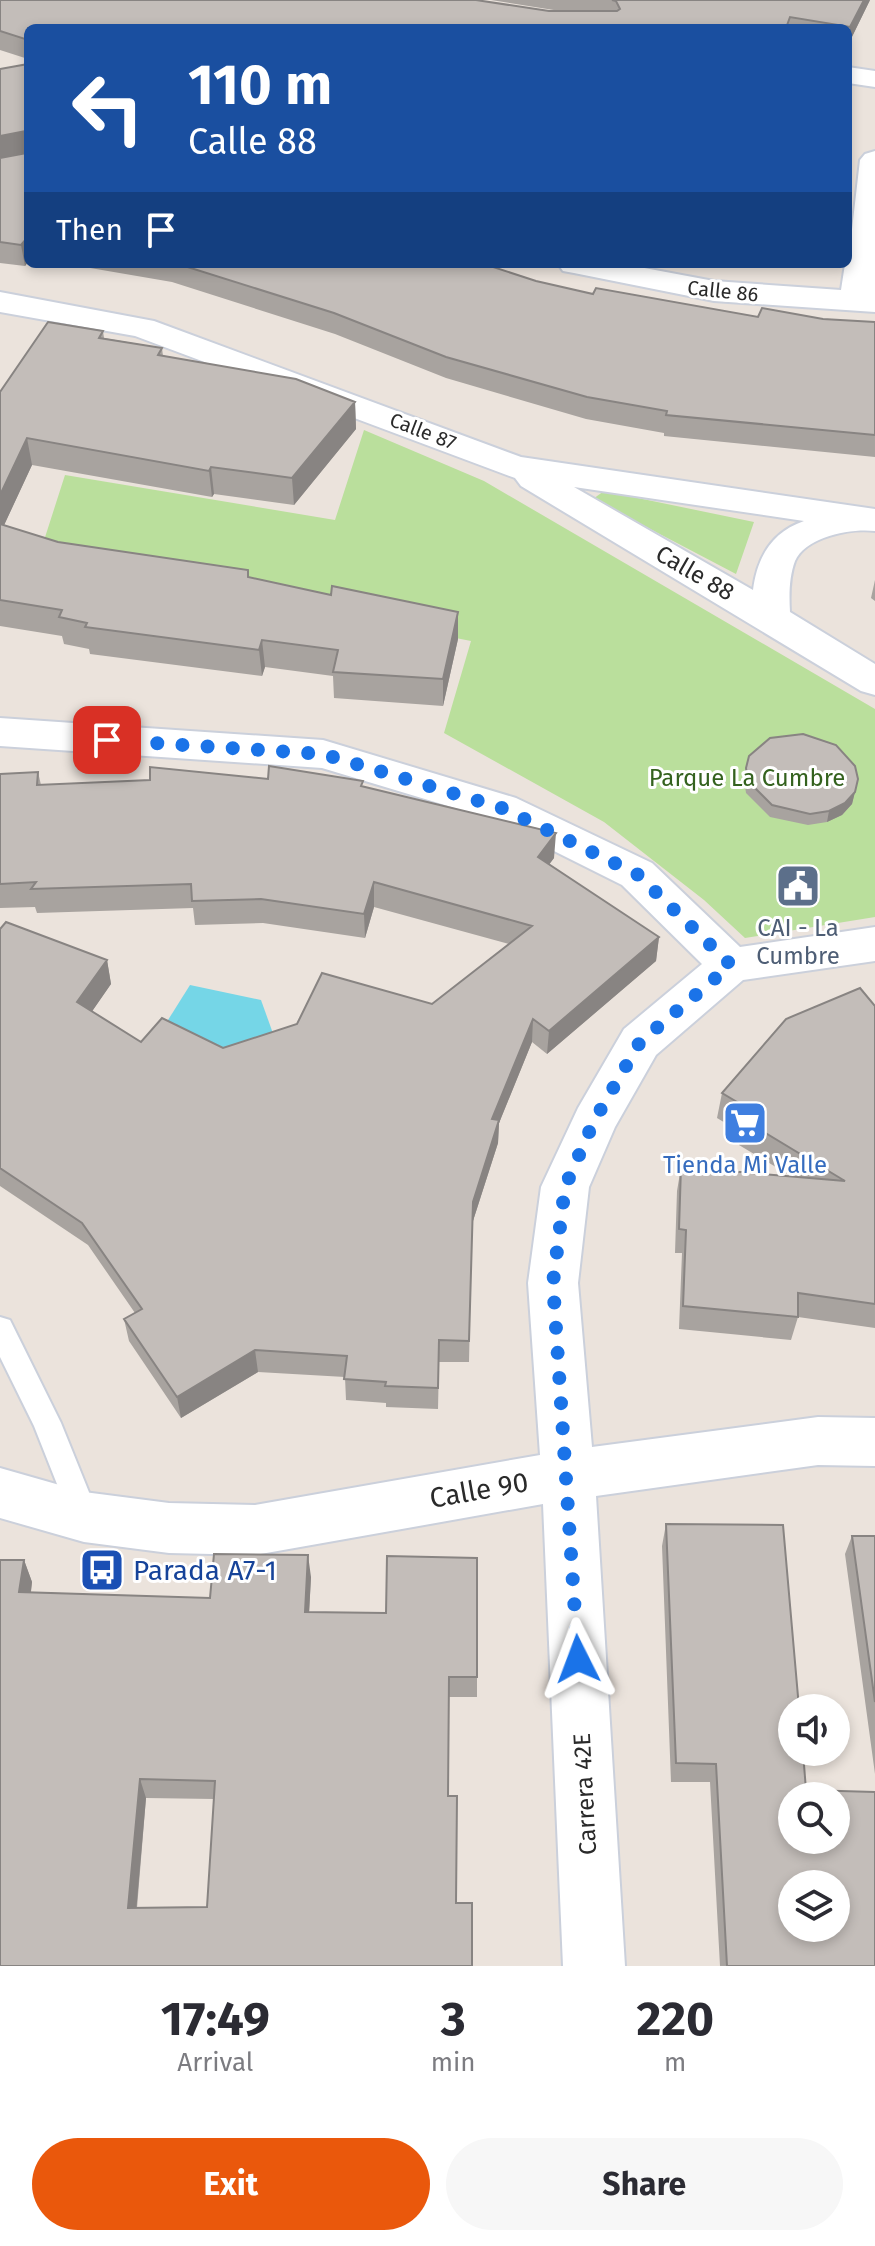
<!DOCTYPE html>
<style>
body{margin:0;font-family:"Fira Sans",sans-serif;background:#f7f7f7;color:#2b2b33;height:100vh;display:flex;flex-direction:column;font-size:30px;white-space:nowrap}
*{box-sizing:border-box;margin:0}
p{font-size:26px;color:#7c7c81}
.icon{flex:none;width:44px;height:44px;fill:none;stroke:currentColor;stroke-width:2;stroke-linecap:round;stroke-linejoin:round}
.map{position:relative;height:1966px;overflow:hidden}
.drawer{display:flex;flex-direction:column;background:#fff;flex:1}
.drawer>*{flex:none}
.hud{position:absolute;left:24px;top:24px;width:828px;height:244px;border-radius:12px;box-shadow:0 4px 12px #0003;background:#1a4fa0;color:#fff;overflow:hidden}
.tools{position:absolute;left:778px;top:1694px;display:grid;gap:16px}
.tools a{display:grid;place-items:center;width:72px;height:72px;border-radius:50%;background:#fff;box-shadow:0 4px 12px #0003;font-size:40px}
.pin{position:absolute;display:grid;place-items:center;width:68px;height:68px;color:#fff;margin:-34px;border-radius:16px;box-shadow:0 4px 12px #0006}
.me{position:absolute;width:88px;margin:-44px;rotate:357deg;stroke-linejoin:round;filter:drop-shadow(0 0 6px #0008)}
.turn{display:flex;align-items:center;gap:28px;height:168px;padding:0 32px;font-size:36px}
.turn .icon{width:104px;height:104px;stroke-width:2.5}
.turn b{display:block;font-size:56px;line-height:68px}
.then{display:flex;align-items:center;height:76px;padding:0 32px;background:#0003;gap:16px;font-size:30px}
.eta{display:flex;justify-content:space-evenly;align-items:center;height:136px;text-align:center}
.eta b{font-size:48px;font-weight:700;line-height:56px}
.action{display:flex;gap:16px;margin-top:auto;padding:16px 32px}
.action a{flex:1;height:92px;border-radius:48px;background:#ea580c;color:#fff;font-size:32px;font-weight:700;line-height:92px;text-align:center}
.action a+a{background:#f7f7f7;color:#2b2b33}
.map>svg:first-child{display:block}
</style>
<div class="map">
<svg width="875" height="1966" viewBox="0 0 875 1966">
<rect width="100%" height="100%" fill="#ebe3dc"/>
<path fill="#badf9c" d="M364,430L484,481L875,709V917L745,938L704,900L604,822L444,733L471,641L39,556L65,475L335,520Z
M604,491L754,522L736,574L593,499Z"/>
<path fill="#75d6e7" d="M190,985L261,1000L275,1039L218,1053L163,1028Z"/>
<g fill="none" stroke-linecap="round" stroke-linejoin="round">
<g stroke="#cbd0db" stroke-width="4">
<path id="service" d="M0,1317L10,1320L61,1423L99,1517L94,1527L84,1531L74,1527L34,1426L0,1357Z"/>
</g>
<g stroke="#cbd0db" stroke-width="4">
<path id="minor" d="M848,67L875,71V87L848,83Z
M875,151V312L714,301L574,273L563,271L558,264H623L714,281L841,290L845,264H848L860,160L865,154Z
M0,292L154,321L521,457L875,509V531C852,528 806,536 795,561C789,577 789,595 790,612L875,664V695L861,691L521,486L515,478L135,336L0,312ZM574,487L804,521C772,532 757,557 753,590Z
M0,718L323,740L516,798L652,863L740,947L875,927V961L743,980L656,1055L615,1127L589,1187L578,1283L592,1447L818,1417L875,1418V1466L818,1465L596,1496L625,1966H563L543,1504L255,1555L169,1553L84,1542L0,1518V1468L84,1492L169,1503L255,1505L540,1455L528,1283L541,1187L578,1108L624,1029L702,964L622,885L488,818L322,768L0,746Z"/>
</g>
<use href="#service" fill="#fff" fill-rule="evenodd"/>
<use href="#minor" fill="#fff" fill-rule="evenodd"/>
</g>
<path fill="#a8a39f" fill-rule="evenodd" d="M0,0L560,11L491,0H870L848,45V28H28V59L0,50Z
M28,64V262L25,266L0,263V158L27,153L0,158V69Z
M67,264H484L536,281L593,294L758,317L875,322V457L664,436V433L586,419L446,378L335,334L172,282Z
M103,331L104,338L162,348L163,356L355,402L356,429L294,505L214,494L212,497L32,465L4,525L58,542L248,577L331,595L458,612V639L443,706L334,698L333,676L265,667L262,676L90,654L89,649L64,644L62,636L0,626V392Z
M875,580V601L871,598Z
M746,768L858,779L852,804L842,815L827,822L808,825L770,817L746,793L744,779Z
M38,772L41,785L268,779L363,786L554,858L549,864L659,937L656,961L547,1054L532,1042L499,1123L498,1143L472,1224L469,1362H439L438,1409L386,1407V1403L346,1400L345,1377L258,1372L181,1418L129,1341L124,1319L135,1313L88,1245L0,1186V929L107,960L111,984L92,1011L141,1042L223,1048L432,1004L509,944L374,907L365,938L263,923L195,925L193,908L37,913L35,907L0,908V774Z
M875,1006V1328L798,1317L791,1340L679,1329L682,1253H675L677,1191L681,1167L791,1176L739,1145L742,1133L717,1118L722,1093Z
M666,1524L806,1790L875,1966H720L710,1782H671L662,1546Z
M852,1536H875V1774L845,1554Z
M24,1560L32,1582L31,1592L210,1598L311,1577L309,1612L477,1677V1697H448V1796L456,1903L0,1966ZM146,1798L214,1799L207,1907L137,1908Z"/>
<path fill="#888482" d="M864,0H870L848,45L850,27Z
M26,131L28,152L0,158V136Z
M28,237V262L25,266L21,245Z
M355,402L356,429L294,505L292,478Z
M27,438L32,465L0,534V495Z
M211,467L214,494L212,497L209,471Z
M458,612V639L443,706V679Z
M262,640L265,667L262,676L259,650Z
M855,792L852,804L842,815L827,822L829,811Z
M556,833L554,858L537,881L538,857Z
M374,882V907L365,938L364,914Z
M659,937L656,961L547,1054L549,1031Z
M107,960L111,984L82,1026L77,1002Z
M533,1019L532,1042L499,1123L498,1143L472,1224L473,1202L492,1119Z
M255,1350L258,1372L181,1418L177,1397Z
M308,1555L311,1577L308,1633L305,1612Z
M24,1560L32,1582L28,1614L19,1592Z
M140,1779L146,1798L135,1924L128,1908Z"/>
<path fill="#c3bdb9" stroke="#888482" stroke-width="2" fill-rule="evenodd" d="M0,0H476L549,11H617L620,9L616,1L612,0H864L850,27L790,17L786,28H28V40L0,31Z
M28,64V237L21,245L0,242V158L27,153L26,131L0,136V69Z
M178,264H484L536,281L593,294L596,288L758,317L762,308L823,319L875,322V435L666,415L667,411L587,397L446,357L334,313Z
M48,322L103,331L99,338L162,348L158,355L296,379L355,402L292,478L211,467L209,471L27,438L0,495V392Z
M0,524L58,542L248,570V577L331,595L332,586L458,612L443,679L333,672L338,650L262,640L259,650L85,627L87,623L59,617L62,610L0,600Z
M803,734L836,745L855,766L858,779L855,792L845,803L829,811L810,814L772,805L748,781L746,768L749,756L770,738Z
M269,766L363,781L361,786L556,833L538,857L659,937L549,1031L533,1019L492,1119L499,1120L473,1202L469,1341L439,1340L438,1388L385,1386L386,1382L344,1379L347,1356L255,1350L177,1397L124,1319L142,1309L82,1223L0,1168V929L6,922L107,960L77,1002L141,1042L162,1018L223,1048L297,1024L322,973L432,1004L532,926L374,882L364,914L261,899L192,901L191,884L31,889L36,882L0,884V774L38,772L37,785L150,780V767L268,779Z
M860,988L875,1006V1304L798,1293V1317L683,1306L686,1230L679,1229L681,1167L845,1181L744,1120L752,1111L722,1093L786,1019Z
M666,1524L783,1525L799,1708H792V1752H803L806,1790L875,1792V1966H727L716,1764L676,1763ZM792,1796H836V1840H792ZM792,1884H836V1928H792Z
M852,1536H875V1702Z
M214,1554L308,1555L305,1612L386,1613L387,1556L477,1558V1677H449L448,1796H457L456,1903H472V1966H0V1560H24L19,1592L210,1598ZM140,1779L215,1781L207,1907L128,1908Z"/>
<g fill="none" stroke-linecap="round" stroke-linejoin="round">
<path stroke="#1a73e8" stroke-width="14" stroke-dasharray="0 25.2" d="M107,740L323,754L502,808L637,874L731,965L640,1042L594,1121L565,1187L553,1283L578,1659"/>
</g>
<defs>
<g id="civic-square" transform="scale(2.3)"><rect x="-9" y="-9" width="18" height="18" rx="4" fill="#5c6f8a" stroke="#fff"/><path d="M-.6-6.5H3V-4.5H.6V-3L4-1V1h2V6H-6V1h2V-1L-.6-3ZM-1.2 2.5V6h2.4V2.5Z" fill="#fff"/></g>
<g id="supermarket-square" transform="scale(2.3)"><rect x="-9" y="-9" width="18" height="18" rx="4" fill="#3f7fe0" stroke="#fff"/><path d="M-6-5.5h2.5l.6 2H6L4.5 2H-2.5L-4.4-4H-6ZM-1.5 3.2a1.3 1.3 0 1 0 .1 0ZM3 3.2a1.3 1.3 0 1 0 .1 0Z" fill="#fff"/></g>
<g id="bus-square" transform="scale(2.3)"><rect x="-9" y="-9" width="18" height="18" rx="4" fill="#1a4fb4" stroke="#fff"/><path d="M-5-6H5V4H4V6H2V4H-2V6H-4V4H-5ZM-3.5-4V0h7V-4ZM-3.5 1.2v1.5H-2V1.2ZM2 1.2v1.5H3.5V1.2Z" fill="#fff"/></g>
</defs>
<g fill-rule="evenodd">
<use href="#civic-square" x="798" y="886"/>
<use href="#supermarket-square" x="745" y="1123"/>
<use href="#bus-square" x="102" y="1570"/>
</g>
<g text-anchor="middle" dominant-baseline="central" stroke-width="6" stroke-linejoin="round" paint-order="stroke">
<g font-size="20" fill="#2a2a2a" stroke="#fff">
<text transform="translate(723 291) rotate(6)">Calle 86</text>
<text transform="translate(423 431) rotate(21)">Calle 87</text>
</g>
<g font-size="24" fill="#2a2a2a" stroke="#fff">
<text transform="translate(695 573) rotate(30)">Calle 88</text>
<text transform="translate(585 1794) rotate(-93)">Carrera 42E</text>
</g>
<g font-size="24" fill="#34621e" stroke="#fff">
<text x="747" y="778">Parque La Cumbre</text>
</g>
<g font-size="24" fill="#4e5e75" stroke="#fff">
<text x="798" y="928">CAI - La<tspan x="798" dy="28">Cumbre</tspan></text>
</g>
<g font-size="24" fill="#366cbe" stroke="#fff">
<text x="745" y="1165">Tienda Mi Valle</text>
</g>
<g font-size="28" fill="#2a2a2a" stroke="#fff">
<text transform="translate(479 1490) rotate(-10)">Calle 90</text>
</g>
<g font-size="28" fill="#164399" stroke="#fff" text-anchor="start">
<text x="133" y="1570">Parada A7-1</text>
</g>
</g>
</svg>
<div class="tools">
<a><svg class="icon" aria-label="sound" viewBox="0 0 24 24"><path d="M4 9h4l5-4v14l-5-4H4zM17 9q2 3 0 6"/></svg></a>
<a><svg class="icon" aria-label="search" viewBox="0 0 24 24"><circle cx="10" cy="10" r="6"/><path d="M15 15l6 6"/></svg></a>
<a><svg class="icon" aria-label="layers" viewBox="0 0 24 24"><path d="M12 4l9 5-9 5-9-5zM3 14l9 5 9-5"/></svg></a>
</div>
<div class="pin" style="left:107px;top:740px;background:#d93025"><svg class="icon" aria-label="arrive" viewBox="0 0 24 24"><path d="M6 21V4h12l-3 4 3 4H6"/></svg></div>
<svg class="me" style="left:578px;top:1659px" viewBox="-20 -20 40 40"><path d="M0-17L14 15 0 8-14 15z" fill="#1a73e8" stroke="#fff" stroke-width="4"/></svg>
<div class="hud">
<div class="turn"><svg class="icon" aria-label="left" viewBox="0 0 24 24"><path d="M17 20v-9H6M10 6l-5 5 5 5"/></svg><div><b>110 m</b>Calle 88</div></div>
<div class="then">Then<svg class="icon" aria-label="arrive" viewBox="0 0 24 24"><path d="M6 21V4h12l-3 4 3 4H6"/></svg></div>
</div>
</div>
<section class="drawer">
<div class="eta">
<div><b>17:49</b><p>Arrival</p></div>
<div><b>3</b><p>min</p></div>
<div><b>220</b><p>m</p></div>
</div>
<div class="action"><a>Exit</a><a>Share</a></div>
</section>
